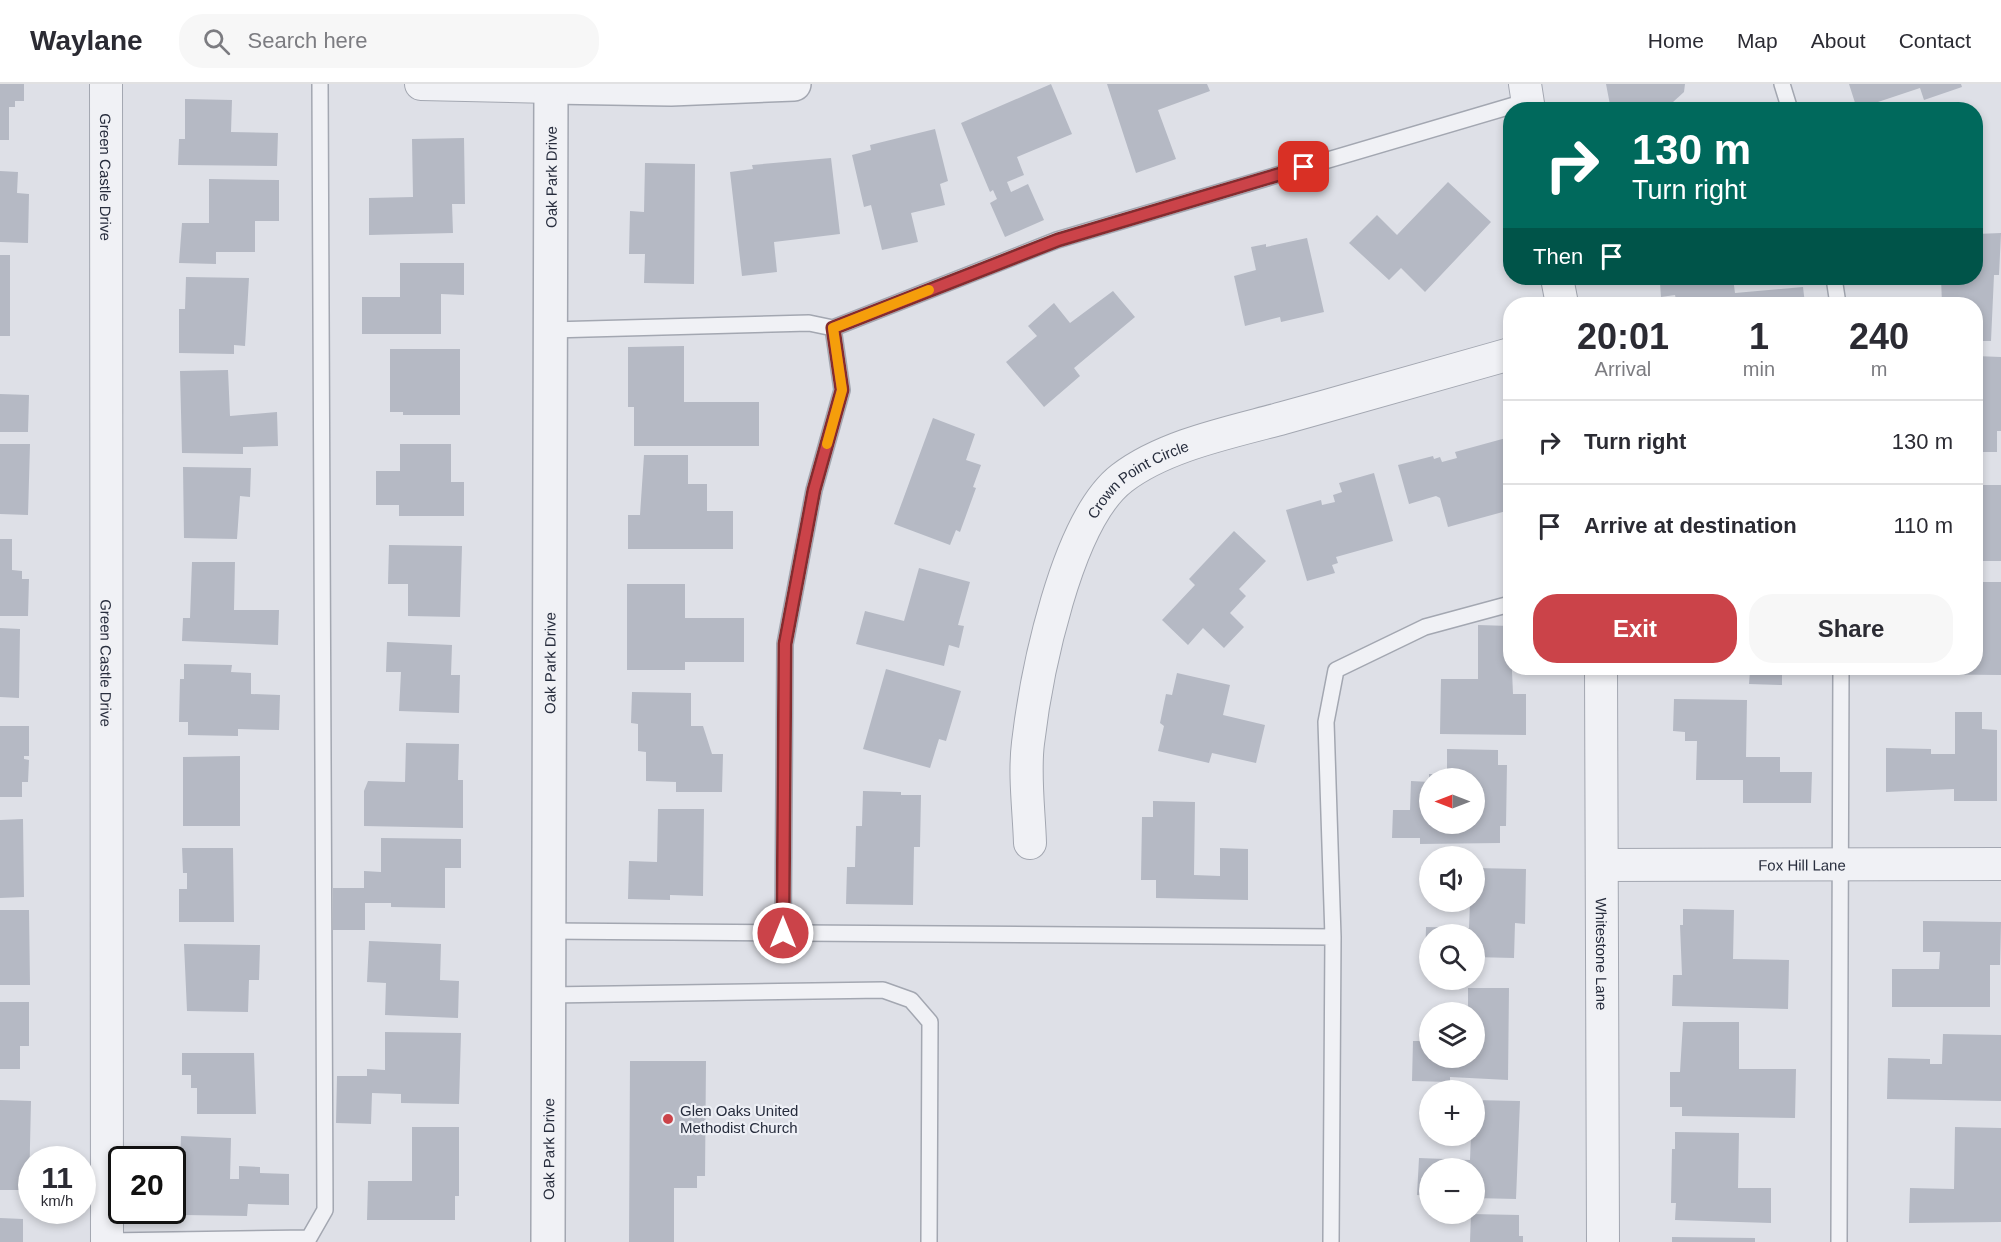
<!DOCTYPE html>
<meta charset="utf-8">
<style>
body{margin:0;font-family:Helvetica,sans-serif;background:#f7f7f7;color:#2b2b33;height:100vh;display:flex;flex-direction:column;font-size:22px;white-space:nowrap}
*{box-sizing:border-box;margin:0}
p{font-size:20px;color:#7c7c81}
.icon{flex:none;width:33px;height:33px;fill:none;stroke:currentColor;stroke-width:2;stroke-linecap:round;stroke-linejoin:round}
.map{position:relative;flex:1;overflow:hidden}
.panel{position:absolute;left:1503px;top:213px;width:480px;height:378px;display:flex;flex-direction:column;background:#fff;border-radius:24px;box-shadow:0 3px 9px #0003}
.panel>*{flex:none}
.banner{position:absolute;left:1503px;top:18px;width:480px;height:183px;border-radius:24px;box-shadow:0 3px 9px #0003;background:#00695c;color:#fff;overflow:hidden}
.needle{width:39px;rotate:270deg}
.buttons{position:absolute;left:1419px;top:684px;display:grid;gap:12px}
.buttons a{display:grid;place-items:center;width:66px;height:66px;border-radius:50%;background:#fff;box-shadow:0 3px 9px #0003;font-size:30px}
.speed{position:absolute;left:18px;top:1062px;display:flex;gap:12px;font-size:30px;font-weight:700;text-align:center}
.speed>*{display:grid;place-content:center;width:78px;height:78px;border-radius:50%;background:#fff;box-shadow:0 3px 9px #0003;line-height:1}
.speed small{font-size:15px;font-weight:400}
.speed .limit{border:3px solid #111;border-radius:9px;background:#fff;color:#111}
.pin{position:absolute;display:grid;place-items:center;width:51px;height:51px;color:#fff;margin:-26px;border-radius:12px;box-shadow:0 3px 9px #0006}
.me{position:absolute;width:66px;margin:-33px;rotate:0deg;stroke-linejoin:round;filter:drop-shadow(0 0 4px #0008)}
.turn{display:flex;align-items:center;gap:21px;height:126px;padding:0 30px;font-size:27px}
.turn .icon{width:78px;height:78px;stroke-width:2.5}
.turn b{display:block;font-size:42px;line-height:51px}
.then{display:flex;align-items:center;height:57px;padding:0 30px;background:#0003;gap:12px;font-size:22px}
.eta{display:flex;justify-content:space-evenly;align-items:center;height:102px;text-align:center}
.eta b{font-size:36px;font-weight:700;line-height:42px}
.primary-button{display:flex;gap:12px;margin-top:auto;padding:12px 30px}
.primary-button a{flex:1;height:69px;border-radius:24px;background:#cb4349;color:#fff;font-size:24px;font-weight:700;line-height:69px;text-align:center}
.primary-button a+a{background:#f7f7f7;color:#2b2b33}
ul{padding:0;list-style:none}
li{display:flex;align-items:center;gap:18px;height:84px;padding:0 30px;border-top:2px solid #e1e1e2}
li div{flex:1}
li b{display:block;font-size:22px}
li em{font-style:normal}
header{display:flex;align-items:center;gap:36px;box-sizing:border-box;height:84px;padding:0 30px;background:#fff;border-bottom:2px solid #e1e1e2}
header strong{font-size:28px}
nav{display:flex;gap:33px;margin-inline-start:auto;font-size:21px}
.search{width:420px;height:54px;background:#f7f7f7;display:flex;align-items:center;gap:15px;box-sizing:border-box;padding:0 21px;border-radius:24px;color:#7c7c81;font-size:22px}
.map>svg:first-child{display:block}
</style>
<header>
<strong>Waylane</strong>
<div class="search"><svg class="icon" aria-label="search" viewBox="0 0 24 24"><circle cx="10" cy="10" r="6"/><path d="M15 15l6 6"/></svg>Search here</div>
<nav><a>Home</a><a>Map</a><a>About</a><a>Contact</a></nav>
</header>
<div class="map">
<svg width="2001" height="1158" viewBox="0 0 2001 1158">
<rect width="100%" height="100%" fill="#dee0e7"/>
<path fill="#b5b9c4" d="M0,0H24V17H15V23H9V56H0Z
M1051,0L1072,50L1017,73L1024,91L1007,98L1011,108L1028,100L1044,136L1005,153L990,119L997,115L993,106L990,108L961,39Z
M1107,0H1207L1210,7L1158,26L1176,75L1136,89Z
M1606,0H1685L1684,8L1673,18L1675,26H1611Z
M1849,0H1961L1962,3L1924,16L1920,4L1857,25Z
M185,15L232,16L231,48L278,49L277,82L178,81L179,55H185Z
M935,45L948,97L940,100L945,121L911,129L918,158L882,166L871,121L864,123L852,71L871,66L870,61Z
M1976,50L1983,80L1976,82Z
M464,54L465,120H452L453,149L369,151V114L413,113L412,55Z
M831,74L840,150L774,158L777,188L742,192L730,88L753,85L752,81Z
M645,79L695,80L694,200L644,199L645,170H629L630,127L644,128Z
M0,87L18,88L17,109L29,110L28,159L0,158Z
M209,95L279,96V137H255V168H216V180L179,179L182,139H209Z
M1448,98L1491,138L1425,208L1401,184L1389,196L1349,159L1377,131L1397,151Z
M2001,149L1999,191H1994L1991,257H1976V220H1942L1941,194H1976V150Z
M1307,154L1324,228L1281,238L1280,233L1245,242L1234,192L1256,186L1251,163L1266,160V163Z
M0,171H10V252H0Z
M400,179H464V211L441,210V250H362V213H400Z
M186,193L249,194L245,262L234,261V270L179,269V225H185Z
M1650,194H1733L1735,209L1803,203L1805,220H1677L1675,211L1661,213L1660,199L1651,200Z
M1113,207L1135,233L1074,284L1080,292L1044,323L1006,278L1037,252L1028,242L1054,219L1070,239Z
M684,262V318H759V362H634V323H628V263Z
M390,265H460V331H403V328H390Z
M1976,272L2001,273V347H1997V368H1976Z
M228,286L230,332L277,328L278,362L243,363V370L182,369L180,287Z
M0,310L29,311L28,348H0Z
M933,334L975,350L966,376L981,381L973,403L976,404L960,448L956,446L950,461L894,440Z
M1506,354L1510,368V426L1448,443L1440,414L1436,412L1409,420L1398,381L1433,372L1434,375L1440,373L1442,378L1457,374L1455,368Z
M0,360H30L28,431L0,430Z
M400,360H451V398H464V432H399V421H376V387H400Z
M644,371H688V400H707V427H733V465H628V431H640Z
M183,383L251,384L250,413L240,412L237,455L184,454Z
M1374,389L1393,457L1336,473L1338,479L1332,481L1335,489L1307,497L1286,426L1321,416L1322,421L1335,418L1333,411L1342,408L1339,399Z
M1976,401H2001V477H1976Z
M1234,447L1266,477L1239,505L1246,512L1230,529L1244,543L1224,564L1203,544L1188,561L1162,536L1195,501L1189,495Z
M0,455H12V486L22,487V495H29L28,532H0Z
M389,461L462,462L460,533L408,532V500H388Z
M192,478H235L234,526H279L278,561L182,557L183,534H190Z
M919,484L970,498L958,541L964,542L959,564L949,561L944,582L856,560L865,527L904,537Z
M1976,498H2001V591L1895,590V584H1976Z
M627,500H685V534H744V578H685V586H627Z
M1478,541L1510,542L1513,610H1526V651L1440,650L1441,595H1478Z
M0,544L20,545L19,614L0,613Z
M387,558L452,561L451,591H460L459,629L399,627L401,588H386Z
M184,580L232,581L231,588L251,589V610L280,611L279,646L238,645V652L188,651V638H179L180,595H184Z
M1686,584H1782V601L1749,600L1750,587L1686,586Z
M886,585L961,607L946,657L939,655L930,684L863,665Z
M1177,589L1230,601L1223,631L1265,641L1256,679L1212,669L1209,679L1158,667L1164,642L1160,639L1166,610L1172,611Z
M632,608L691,609V642H703L712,670H723L722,708H676V698L646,697V668L638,667V640L631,639Z
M1674,615L1747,616L1746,673H1780V688H1812L1811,719H1743V696H1696L1697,657H1685V648L1673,647Z
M1955,628H1982V645L1997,646V717H1954V705L1886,708V664L1931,665V670H1955Z
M0,642H29V672H24V675L29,676L28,698H22V713H0Z
M406,659L459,660L458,696H463V744L364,742V707L368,697L405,698Z
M1447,665L1498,666V681H1507L1506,742H1500V759L1420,760V754H1392L1393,726H1410L1411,697L1430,698V740H1474V694H1429V690H1447Z
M240,672V742H183V673Z
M863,707L901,708V711H921L920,763H914L913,821L846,820L847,783H855L856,742H862Z
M1153,717L1195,718L1194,791L1220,792V764L1248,765V816L1156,814V796H1141L1142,733H1153Z
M658,725H704L703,812L670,811V816L628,815L629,777L657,778Z
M23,735L24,813L0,814V736Z
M381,754L461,755V784H445V824L391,823V819H365V846H333V804H364V787L381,788Z
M182,764H233L234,838H179V805H187V789H183Z
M1474,784L1526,785L1525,840L1515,839L1514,874L1474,873V850H1430V881H1425L1426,843L1469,844L1470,818H1474Z
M1683,825L1734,826L1733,875L1789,876L1788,925L1672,922L1673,891H1682L1680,841H1683Z
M0,826H29L30,901H0Z
M1923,837L2001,838L2000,881H1990V923H1892V885H1939L1940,868H1923Z
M369,857L441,860L440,896L459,897L458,934L385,931L386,899L367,898Z
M184,860L260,861L259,896H249L248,928L187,927Z
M1468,904H1509L1508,996L1450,993V998L1412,997L1413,957H1430V974H1474V928H1468Z
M0,918H29V962H20V985H0Z
M1683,938H1739V985H1796L1795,1034L1682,1032V1023H1670V988H1680Z
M385,948L461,949L459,1020L401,1019V1010L372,1009L371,1040L336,1039L337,992H367V985L385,986Z
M1943,950L2001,951V1017L1887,1015L1888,974L1930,975V980H1942Z
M182,969H254L256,1030H197V1004H191V991H182Z
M630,977H706L705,1092H697V1104H674V1158H629Z
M0,1016L31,1017L29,1106H0Z
M1474,1016L1520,1017L1516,1115L1474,1114V1084H1430V1112L1417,1111L1419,1074L1470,1076L1471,1052H1474Z
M412,1043H459V1112H455V1136H367L368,1097H412Z
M1955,1043L2001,1044V1138L1909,1139L1910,1104L1954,1105Z
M1675,1048L1739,1049L1738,1104H1771V1139L1675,1136L1676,1119H1671L1672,1065H1675Z
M181,1052L231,1054L230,1095H239V1082L260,1083V1089L289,1090V1121L248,1120L247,1132L185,1131V1108H179Z
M1471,1130L1519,1131V1152H1523V1158H1470Z
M0,1134L23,1135V1158H0Z
M1672,1153L1755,1154V1158H1672Z"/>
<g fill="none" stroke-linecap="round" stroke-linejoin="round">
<g stroke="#a3a7b1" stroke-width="18">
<path id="service" d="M1782,0L1790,26
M1834,194L1838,220
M551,246L809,239L833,244L1057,156L1528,17
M549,847L1333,853
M783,849L785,560L814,406L842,306L833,244
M549,911L883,906L911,916L930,938L929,1158
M107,1157L309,1154L325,1126L320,0
M1331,1158L1333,853L1326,638L1336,586L1425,543L1510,520
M1839,1158L1841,584"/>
</g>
<g stroke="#a3a7b1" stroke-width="34">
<g id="minor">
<path id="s1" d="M106,0L107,1158"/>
<path d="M421,0L551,3"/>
<path d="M1525,0L1529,26"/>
<path d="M1557,194L1562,220"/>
<path id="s2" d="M1601,584L1603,1158"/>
<path id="s3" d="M1030,759C1029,727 1024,691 1028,659C1036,591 1066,437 1122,394C1165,361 1232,348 1283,334C1359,313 1435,291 1510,270"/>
<path id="s4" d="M1604,781L2001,780"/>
</g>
</g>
<g stroke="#a3a7b1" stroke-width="36">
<g id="tertiary">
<path d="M551,3L671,5L794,0"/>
<path id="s5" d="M548,1158L551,0"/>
</g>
</g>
<use href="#service" stroke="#f0f1f5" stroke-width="15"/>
<use href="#minor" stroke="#f0f1f5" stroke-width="32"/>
<use href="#tertiary" stroke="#f0f1f5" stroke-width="33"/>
</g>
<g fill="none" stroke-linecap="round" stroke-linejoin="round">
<g stroke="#842c2f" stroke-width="15">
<path id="route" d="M783,849L785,560L814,406L842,306L833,244L1058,156L1304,83"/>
</g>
<use href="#route" stroke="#cb4349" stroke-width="10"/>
<path stroke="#f59e0b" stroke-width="10" d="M827,360L842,306L833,244L929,206"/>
</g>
<circle fill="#cb4349" stroke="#edeff5" stroke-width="2" cx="668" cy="1035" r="6"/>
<g text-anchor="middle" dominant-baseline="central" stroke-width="4.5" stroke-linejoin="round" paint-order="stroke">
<g font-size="15" fill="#272d3d" stroke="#edeff5">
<text stroke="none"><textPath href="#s1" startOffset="93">Green Castle Drive</textPath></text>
<text stroke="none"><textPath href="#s5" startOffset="1065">Oak Park Drive</textPath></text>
<text stroke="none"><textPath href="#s3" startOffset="398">Crown Point Circle</textPath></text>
<text stroke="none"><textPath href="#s1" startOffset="579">Green Castle Drive</textPath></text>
<text stroke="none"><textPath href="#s5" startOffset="579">Oak Park Drive</textPath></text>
<text stroke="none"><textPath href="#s4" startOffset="198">Fox Hill Lane</textPath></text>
<text stroke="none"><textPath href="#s2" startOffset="286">Whitestone Lane</textPath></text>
<text stroke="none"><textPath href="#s5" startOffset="93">Oak Park Drive</textPath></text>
</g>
<g font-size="15" fill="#272d3d" stroke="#edeff5" text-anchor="start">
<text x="680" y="1026">Glen Oaks United<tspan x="680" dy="17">Methodist Church</tspan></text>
</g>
</g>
</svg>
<div class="buttons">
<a><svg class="needle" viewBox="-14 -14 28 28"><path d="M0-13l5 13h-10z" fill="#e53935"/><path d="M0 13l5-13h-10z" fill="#7c7c81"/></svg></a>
<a><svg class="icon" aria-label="sound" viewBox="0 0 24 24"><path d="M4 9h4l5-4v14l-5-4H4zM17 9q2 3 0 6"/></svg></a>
<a><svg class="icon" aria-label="search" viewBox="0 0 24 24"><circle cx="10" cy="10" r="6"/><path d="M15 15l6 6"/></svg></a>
<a><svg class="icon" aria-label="layers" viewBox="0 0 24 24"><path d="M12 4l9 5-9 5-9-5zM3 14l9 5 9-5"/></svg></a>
<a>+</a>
<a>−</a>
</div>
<div class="speed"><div>11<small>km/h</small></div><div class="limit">20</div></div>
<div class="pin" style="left:1304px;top:83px;background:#d93025"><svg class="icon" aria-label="arrive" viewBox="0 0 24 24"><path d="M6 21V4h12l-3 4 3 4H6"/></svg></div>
<svg class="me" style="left:783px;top:849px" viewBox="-20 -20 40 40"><circle r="17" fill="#cb4349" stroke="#fff" stroke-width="3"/><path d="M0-11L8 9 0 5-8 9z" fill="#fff"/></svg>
<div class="banner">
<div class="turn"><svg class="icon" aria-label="right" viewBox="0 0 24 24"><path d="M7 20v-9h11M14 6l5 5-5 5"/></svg><div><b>130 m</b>Turn right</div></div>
<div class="then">Then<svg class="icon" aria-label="arrive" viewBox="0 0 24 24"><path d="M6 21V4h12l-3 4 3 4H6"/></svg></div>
</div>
<section class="panel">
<div class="eta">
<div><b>20:01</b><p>Arrival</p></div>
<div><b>1</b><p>min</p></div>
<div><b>240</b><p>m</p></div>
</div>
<ul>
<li><svg class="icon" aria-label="right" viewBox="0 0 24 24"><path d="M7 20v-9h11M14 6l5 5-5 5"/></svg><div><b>Turn right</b></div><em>130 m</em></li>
<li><svg class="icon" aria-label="arrive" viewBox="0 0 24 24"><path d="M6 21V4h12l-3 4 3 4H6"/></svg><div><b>Arrive at destination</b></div><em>110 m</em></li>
</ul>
<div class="primary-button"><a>Exit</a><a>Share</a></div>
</section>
</div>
